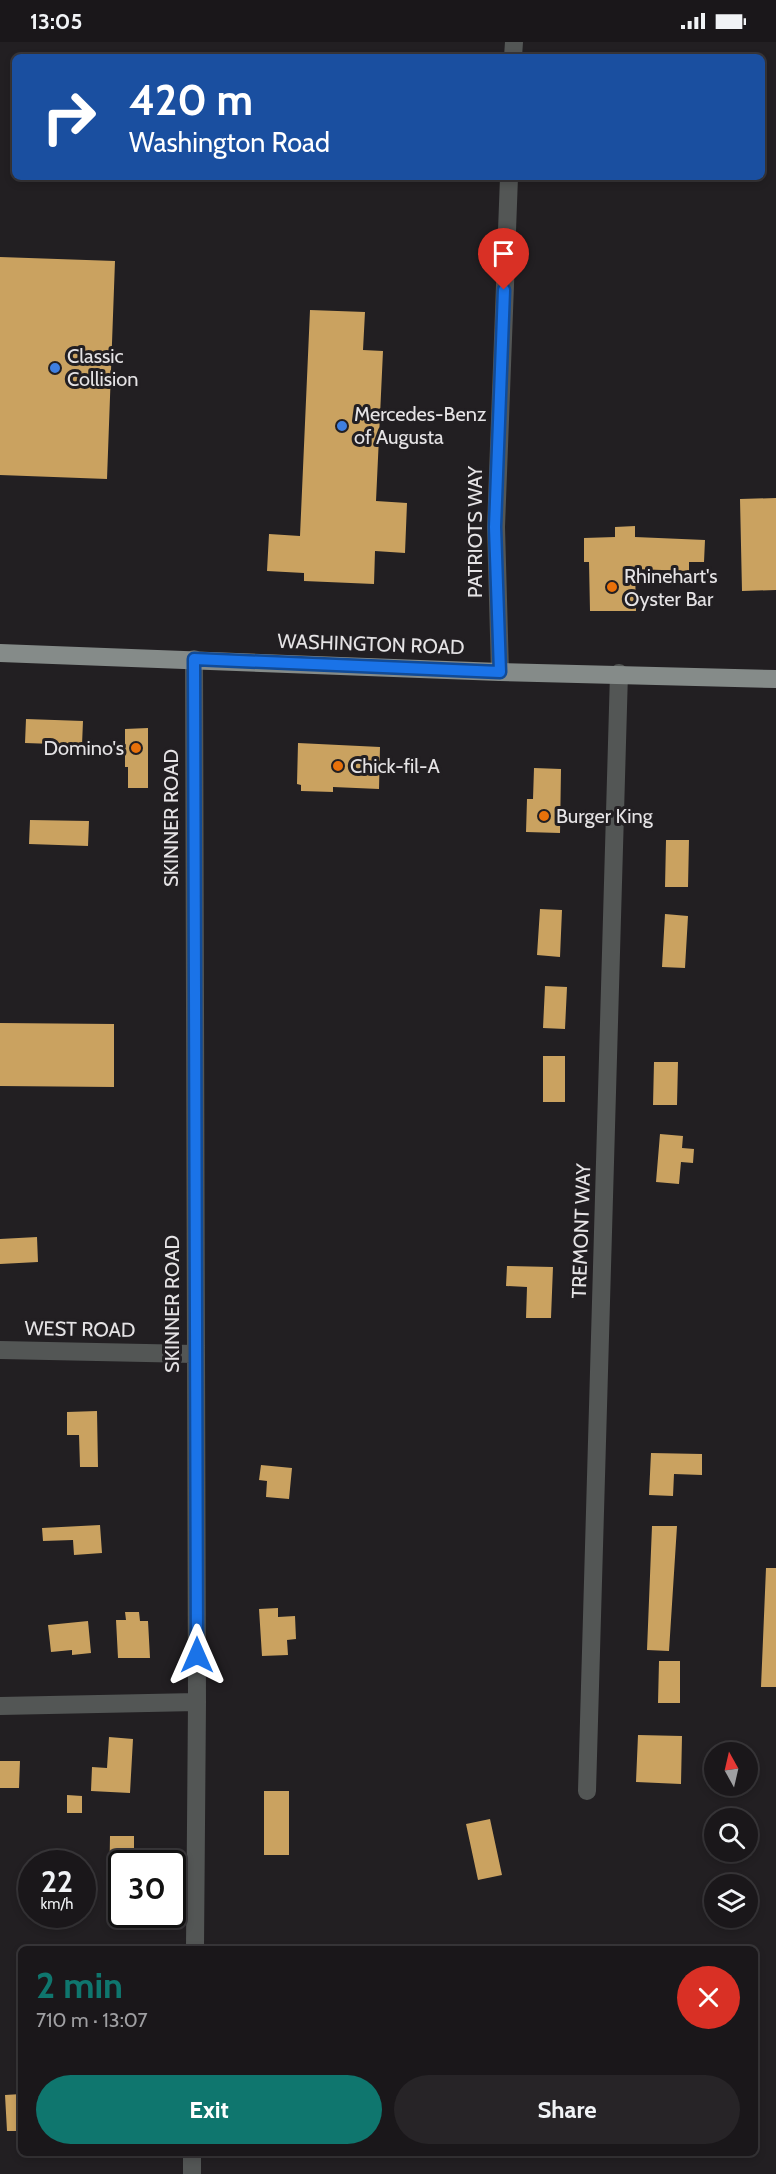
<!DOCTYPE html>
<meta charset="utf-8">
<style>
body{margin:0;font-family:Cabin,sans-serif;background:#272427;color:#f1f3f6;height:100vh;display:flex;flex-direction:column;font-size:22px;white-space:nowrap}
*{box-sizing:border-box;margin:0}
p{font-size:20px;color:#9f9fa2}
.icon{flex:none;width:33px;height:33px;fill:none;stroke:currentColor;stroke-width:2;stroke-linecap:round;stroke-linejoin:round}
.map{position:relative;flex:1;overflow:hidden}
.panel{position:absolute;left:18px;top:1904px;width:740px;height:210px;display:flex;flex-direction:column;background:#1a171a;border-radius:9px;box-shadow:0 3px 9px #0003,0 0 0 2px #383639}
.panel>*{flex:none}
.top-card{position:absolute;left:12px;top:12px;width:753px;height:126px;border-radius:9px;box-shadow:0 3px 9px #0003,0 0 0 2px #383639;background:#1a4fa0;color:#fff;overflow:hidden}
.needle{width:39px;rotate:352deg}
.fabs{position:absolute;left:704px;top:1700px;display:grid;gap:12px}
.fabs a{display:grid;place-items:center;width:54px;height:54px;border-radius:50%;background:#1a171a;box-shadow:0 3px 9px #0003,0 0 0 2px #383639;font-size:30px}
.speed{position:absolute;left:18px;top:1808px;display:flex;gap:12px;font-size:30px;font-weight:700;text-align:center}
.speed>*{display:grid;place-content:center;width:78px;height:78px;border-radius:50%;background:#1a171a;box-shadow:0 3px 9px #0003,0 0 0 2px #383639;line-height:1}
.speed small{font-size:15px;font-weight:400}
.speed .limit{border:3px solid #111;border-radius:9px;background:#fff;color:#111}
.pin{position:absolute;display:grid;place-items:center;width:51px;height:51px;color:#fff;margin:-62px -26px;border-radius:50% 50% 50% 0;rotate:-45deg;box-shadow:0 0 6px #0007}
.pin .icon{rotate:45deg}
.me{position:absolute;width:66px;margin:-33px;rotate:0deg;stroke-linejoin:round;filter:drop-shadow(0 0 4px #0008)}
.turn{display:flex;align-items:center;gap:21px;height:126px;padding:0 18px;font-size:27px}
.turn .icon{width:78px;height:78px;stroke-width:2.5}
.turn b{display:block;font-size:42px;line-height:51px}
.round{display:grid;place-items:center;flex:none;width:63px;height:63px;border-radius:32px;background:#272427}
.head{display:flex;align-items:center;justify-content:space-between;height:102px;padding:0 18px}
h1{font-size:36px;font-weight:700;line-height:45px;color:#0f766e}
.button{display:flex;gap:12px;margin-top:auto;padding:12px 18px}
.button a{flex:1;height:69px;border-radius:36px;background:#0f766e;color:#fff;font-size:24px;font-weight:700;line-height:69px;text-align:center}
.button a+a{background:#272427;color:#f1f3f6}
.status{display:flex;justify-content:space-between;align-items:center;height:42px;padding:0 30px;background:#1a171a;direction:ltr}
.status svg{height:16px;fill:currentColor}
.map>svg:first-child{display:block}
</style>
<div class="status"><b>13:05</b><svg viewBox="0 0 49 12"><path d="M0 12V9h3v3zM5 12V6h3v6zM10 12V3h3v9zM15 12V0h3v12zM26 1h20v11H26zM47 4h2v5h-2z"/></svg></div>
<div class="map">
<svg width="776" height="2132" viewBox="0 0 776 2132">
<rect width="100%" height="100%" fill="#221f22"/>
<path fill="#caa260" d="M0,215L115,219L107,437L0,433Z
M310,268L365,270L363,308L383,309L376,459L407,461L405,511L375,509L374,542L304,539V531L267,529L269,492L300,494Z
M776,456V548L742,549L740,457Z
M635,484V495L705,498L704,520H689V529L635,527L636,569H590L589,520H584V496L615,495V485Z
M26,677L83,679L82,703L25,701Z
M148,686V746H128V725H125V687Z
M298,701L380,705L379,747L333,745V750L301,749V743L297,742Z
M534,726L561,727L560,791L526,790L527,757H533Z
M30,778L89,779L88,804L29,802Z
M666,798H689L688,845H665Z
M540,867L562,868L560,915L537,913Z
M665,872L688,874L685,926L662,925Z
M545,944L567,945L565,987L543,986Z
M0,981L114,982V1045L0,1044Z
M543,1014H565V1060H543Z
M654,1020H678L677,1063H653Z
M660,1092L683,1094L682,1106L694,1107L693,1121L681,1120L679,1142L656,1140Z
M37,1195L38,1220L0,1222V1197Z
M507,1224L553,1225L551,1276H526L527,1245L506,1244Z
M97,1369L98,1425H80L79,1393H67V1370Z
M651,1411L702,1412V1433L674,1432L673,1454L649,1453Z
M261,1423L292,1426L289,1457L266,1455L267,1439L259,1438Z
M100,1483L102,1511L74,1513L73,1498L43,1499L42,1486Z
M652,1484H677L669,1609L647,1608Z
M766,1526H776V1645H761Z
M278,1566V1575L295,1574L296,1597L287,1598L288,1613L262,1614L259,1567Z
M125,1570H139L140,1579H148L150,1616H118L116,1578H126Z
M88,1579L91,1611L72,1613V1608L51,1610L48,1583Z
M659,1619H680V1661H658Z
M638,1693L682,1694L681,1742L636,1740Z
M109,1695L133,1697L130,1751L91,1749L92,1725L107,1726Z
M0,1719H20L19,1746H0Z
M264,1749H289V1813H264Z
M67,1753L82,1754V1771H67Z
M490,1777L502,1833L478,1838L466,1782Z
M110,1794H134V1821H122V1854H109Z
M21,2052V2089H7L5,2053Z"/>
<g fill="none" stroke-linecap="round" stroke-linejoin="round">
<path stroke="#535655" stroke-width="18" d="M513,15L514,0
M194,617L197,1660L195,1906
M500,630L496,485L509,135
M0,1308L194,1312
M0,1664L197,1660
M587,1749L619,631
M192,2132V2110"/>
<path stroke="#858b89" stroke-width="18" d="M0,611L500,630L776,637"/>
</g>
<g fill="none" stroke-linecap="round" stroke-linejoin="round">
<g stroke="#114b97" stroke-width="15">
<path id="route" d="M197,1613L194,617L500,630L495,485L504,248"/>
</g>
<use href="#route" stroke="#1a73e8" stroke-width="10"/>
</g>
<g fill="#3f7fe0" stroke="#221f22" stroke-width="2">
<circle cx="55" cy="326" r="6"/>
<circle cx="342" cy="384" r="6"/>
</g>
<g fill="#e8710a" stroke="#221f22" stroke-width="2">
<circle cx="612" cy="545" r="6"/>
<circle cx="136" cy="706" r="6"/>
<circle cx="338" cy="724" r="6"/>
<circle cx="544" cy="774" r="6"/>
</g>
<g text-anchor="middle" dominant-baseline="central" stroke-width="6" stroke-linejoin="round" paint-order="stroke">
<g font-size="20" fill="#e5e3e5" stroke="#221f22" text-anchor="start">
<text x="67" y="314">Classic<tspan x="67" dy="23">Collision</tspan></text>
<text x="354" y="372">Mercedes-Benz<tspan x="354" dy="23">of Augusta</tspan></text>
<text x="624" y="534">Rhinehart's<tspan x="624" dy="23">Oyster Bar</tspan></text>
<text x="124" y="706" text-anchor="end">Domino's</text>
<text x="350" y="724">Chick-fil-A</text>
<text x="556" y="774">Burger King</text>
</g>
<g font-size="20" fill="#e5e3e5" stroke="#221f22">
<text transform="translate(475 490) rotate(-90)">PATRIOTS WAY</text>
<text transform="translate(371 602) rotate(2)">WASHINGTON ROAD</text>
<text transform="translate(171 776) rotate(-90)">SKINNER ROAD</text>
<text transform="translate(581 1189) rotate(-88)">TREMONT WAY</text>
<text transform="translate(172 1262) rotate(-90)">SKINNER ROAD</text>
<text transform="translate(80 1287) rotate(1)">WEST ROAD</text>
</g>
</g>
</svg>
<div class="fabs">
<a><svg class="needle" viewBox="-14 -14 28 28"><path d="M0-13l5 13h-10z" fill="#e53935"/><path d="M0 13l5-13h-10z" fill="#9f9fa2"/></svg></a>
<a><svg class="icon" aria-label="search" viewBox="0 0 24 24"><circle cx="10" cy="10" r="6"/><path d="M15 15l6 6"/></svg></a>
<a><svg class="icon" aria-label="layers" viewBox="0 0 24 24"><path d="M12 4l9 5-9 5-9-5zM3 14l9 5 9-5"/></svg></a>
</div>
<div class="speed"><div>22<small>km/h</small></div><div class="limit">30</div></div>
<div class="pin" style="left:504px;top:248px;background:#d93025"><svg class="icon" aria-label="arrive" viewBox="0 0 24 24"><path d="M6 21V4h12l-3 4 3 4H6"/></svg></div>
<svg class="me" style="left:197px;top:1613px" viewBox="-20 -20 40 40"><path d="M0-17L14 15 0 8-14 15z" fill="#1a73e8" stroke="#fff" stroke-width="4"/></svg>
<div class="top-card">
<div class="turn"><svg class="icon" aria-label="right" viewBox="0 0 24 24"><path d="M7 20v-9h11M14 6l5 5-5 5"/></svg><div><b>420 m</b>Washington Road</div></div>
</div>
<section class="panel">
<div class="head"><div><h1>2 min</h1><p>710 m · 13:07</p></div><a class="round" style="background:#d93025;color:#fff"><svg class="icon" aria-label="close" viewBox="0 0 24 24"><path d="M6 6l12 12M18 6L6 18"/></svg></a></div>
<div class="button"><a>Exit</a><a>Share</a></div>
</section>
</div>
